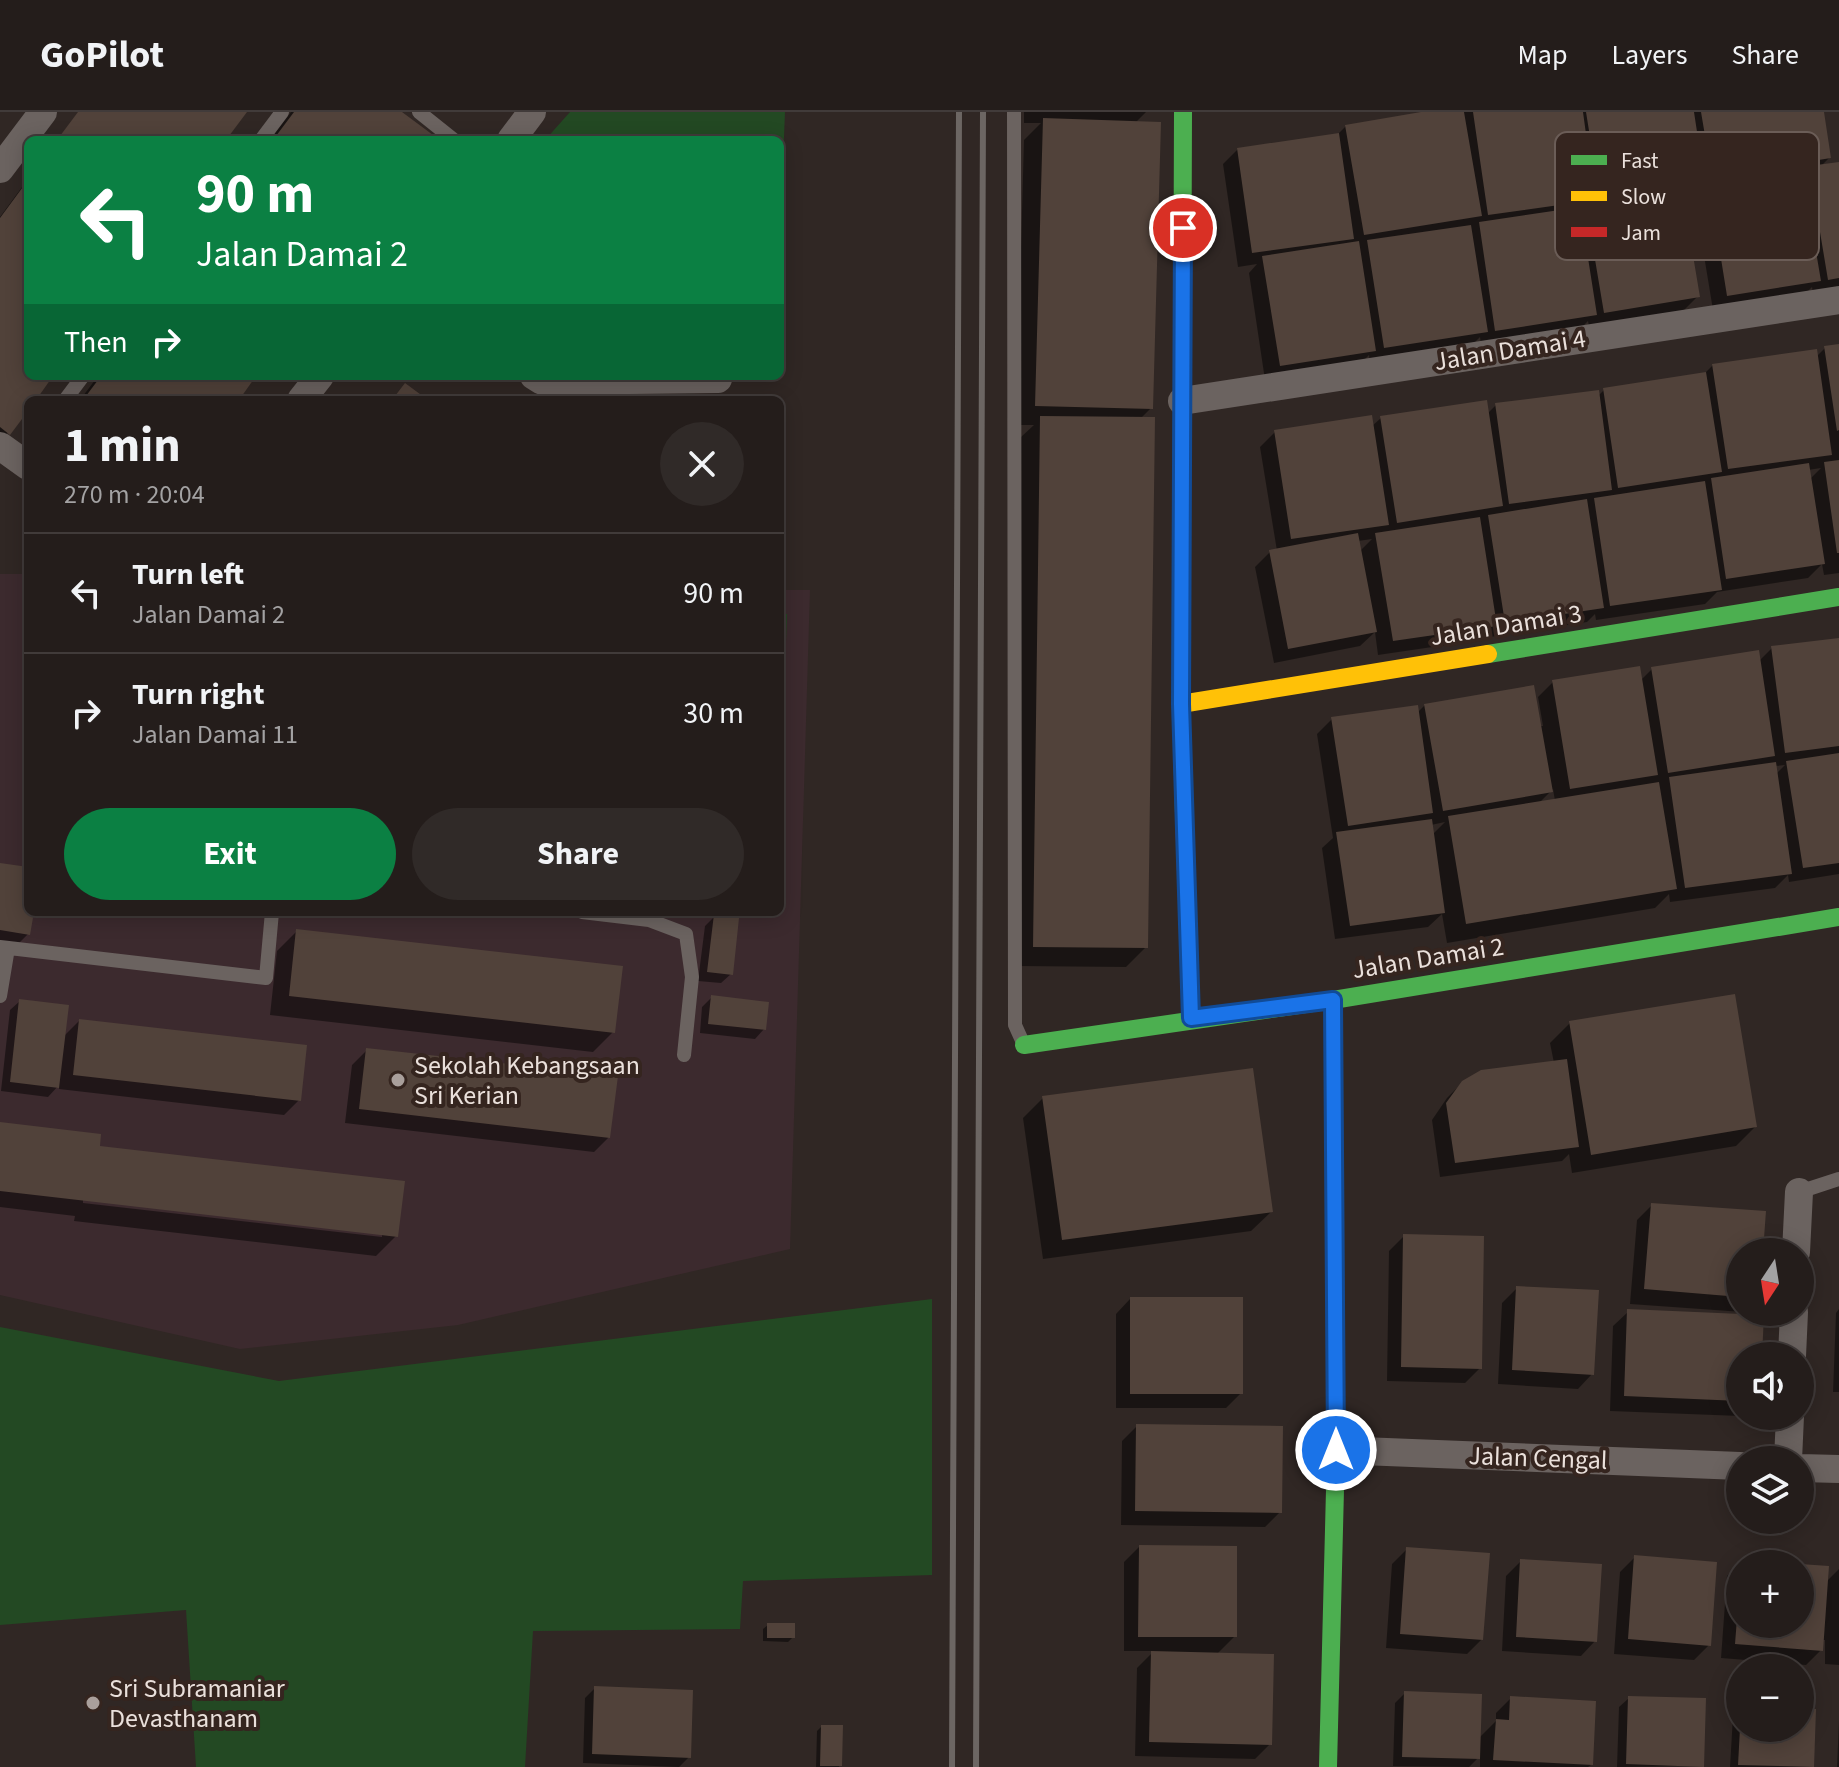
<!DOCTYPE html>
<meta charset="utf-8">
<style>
body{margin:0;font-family:"Source Sans 3",sans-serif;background:#302a28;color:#f1f3f6;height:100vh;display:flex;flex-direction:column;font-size:30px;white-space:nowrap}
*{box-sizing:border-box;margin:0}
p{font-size:26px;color:#a3a2a3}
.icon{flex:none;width:44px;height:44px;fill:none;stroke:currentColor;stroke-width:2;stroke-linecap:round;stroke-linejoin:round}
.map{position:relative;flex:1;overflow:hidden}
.panel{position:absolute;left:24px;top:284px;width:760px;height:520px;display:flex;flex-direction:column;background:#241d1b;border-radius:12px;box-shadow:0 4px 20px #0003,0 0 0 2px #413b3a}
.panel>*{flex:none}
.banner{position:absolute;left:24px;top:24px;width:760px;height:244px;border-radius:12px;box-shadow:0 4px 20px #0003,0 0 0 2px #413b3a;background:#0b8043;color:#fff;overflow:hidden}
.needle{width:52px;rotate:192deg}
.buttons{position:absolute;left:1726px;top:1126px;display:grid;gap:16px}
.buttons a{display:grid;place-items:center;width:88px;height:88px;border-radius:50%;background:#241d1b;box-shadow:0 4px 20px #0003,0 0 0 2px #413b3a;font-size:40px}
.pin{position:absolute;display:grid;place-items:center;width:68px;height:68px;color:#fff;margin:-34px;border:4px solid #fff;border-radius:50%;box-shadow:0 2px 8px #0007}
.me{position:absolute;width:88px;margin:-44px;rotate:0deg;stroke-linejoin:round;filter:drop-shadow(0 0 6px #0008)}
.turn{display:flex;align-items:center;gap:28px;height:168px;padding:0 40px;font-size:36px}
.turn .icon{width:104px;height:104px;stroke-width:2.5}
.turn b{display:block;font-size:56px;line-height:68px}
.then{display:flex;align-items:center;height:76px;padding:0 40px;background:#0003;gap:16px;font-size:30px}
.round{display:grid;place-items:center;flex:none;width:84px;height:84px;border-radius:42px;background:#302a28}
.head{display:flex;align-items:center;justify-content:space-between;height:136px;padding:0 40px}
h1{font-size:48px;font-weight:700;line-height:60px}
.cta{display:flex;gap:16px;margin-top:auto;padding:16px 40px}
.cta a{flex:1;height:92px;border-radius:48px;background:#0b8043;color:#fff;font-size:32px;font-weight:700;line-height:92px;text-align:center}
.cta a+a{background:#302a28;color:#f1f3f6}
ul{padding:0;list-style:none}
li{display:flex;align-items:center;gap:24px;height:120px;padding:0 40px;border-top:2px solid #413b3a}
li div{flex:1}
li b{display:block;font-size:30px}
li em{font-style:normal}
header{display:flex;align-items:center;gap:48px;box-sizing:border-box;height:112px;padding:0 40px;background:#241d1b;border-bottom:2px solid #413b3a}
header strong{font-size:38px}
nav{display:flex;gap:44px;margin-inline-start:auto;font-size:28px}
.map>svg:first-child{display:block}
</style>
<header>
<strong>GoPilot</strong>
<nav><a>Map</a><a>Layers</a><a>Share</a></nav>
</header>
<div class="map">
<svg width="1839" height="1655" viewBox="0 0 1839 1655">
<rect width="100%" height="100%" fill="#302724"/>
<path fill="#3c2a2e" d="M0,462H28V800H780V478H810L790,1137L458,1213L240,1237L0,1183Z"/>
<path fill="#234923" d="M570,0H785L780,125V28H545Z
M780,502H787L780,696Z
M932,1187V1463L743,1469L740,1517L533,1519L525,1655H196L186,1498L0,1513V1215L279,1269Z"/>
<path fill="#0007" fill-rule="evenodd" d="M291,0H398L426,28H270Z
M1024,0H1146L1135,11L1151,296L1140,307L1146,835L1126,855L1014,854L1021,325L1034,313H1016L1024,28L1041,11H1024Z
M1433,0H1822L1829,46L1820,55L1839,52V177L1813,181L1812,175L1804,183L1713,198L1695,89L1706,77L1698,79L1697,76L1688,86L1682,87L1698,184L1683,199L1589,214L1588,209L1580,217L1481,232L1480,225L1471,234L1370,250L1369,243L1359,253L1265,268L1249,161L1257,152L1238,155L1223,52L1238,37L1336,24L1346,14Z
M28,67V264H51L33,288H28V295L0,330V105Z
M1839,234V461L1824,463L1822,452L1808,466L1717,480L1705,492L1596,508L1595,502L1587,510L1490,525V518L1480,528L1378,543L1375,520L1360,534L1274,551L1255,455L1270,440L1277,439L1260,335L1275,320L1372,314L1381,306L1487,302L1496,293L1598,284L1604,278L1703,263L1713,253L1816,245L1825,236ZM1821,356L1810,367L1808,358ZM1372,427L1360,439L1358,429Z
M98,264H254L236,288H80Z
M1839,528V762L1789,770L1788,763L1775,776L1670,790L1669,782L1655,796L1447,831L1442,802L1428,815L1335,827L1322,736L1333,726L1317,622L1332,607L1417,601L1425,593L1539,614H1543L1538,585L1553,570L1641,568L1652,557L1758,550L1772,536ZM1785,653L1776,662L1775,654ZM1553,677L1555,689L1539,691ZM1445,710L1432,723L1431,713Z
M0,753L28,757V800H32L28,822L13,837L0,835Z
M714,805L731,862L721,871L698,869L705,814Z
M297,819L613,920L593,940L270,903L277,839Z
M712,885L764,917L755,927L700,921L702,895Z
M20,889L63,925L79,909L299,988L284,1003L59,977V973L48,985L1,979L10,898Z
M1570,911L1755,1015L1736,1034L1572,1061L1569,1042L1562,1049L1440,1065L1432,1008L1447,986L1463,970L1554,951L1550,931Z
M367,938L609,1025L594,1040L345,1011L352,953Z
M1043,986L1271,1100L1251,1119L1043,1147L1023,1006Z
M0,1012L97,1039L396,1124L376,1144L74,1109L75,1104L0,1095ZM83,1087L382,1121V1125L83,1091Z
M1652,1093L1761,1140H1740V1200H1743L1630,1192L1637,1108Z
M1404,1124L1480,1256L1465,1271L1387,1269L1389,1139Z
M1517,1176L1592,1262L1578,1277L1498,1272L1502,1191Z
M1130,1187L1241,1281L1226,1296H1116V1202Z
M1839,1197V1280H1833L1836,1201Z
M1628,1200L1760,1244H1740V1304L1610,1299L1613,1214Z
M1137,1314L1280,1400L1265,1415L1121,1413L1122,1329Z
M1139,1435L1235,1524L1217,1542L1270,1632L1255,1647L1135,1644L1137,1556L1154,1539H1124V1450Z
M1407,1437L1482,1527L1467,1542L1386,1536L1392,1452Z
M1635,1445L1709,1533L1694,1548L1614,1542L1620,1460Z
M1521,1449L1595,1529L1581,1544L1502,1539L1506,1464Z
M1742,1449L1779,1452H1740V1512H1800V1454L1826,1470L1839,1457V1553L1825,1552V1528H1822L1821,1538L1806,1553L1721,1546L1727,1464Z
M768,1513L793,1525L788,1530L763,1529V1517Z
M595,1576L689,1645L679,1655L583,1651L585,1586Z
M1405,1581L1478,1627L1496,1609V1601L1511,1586L1591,1653L1588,1655H1480V1644L1469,1655L1393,1654L1395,1591Z
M1629,1586L1702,1654L1617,1655L1619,1595Z
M1740,1597V1616H1800V1598L1814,1599L1812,1655H1730L1733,1604Z
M1839,1609V1655H1837Z
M821,1615L840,1653L839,1655H816L817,1619Z"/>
<path fill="#51423a" d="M78,0H247L226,28H57Z
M294,0H402L433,23L429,28H273Z
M1421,0H1464L1482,104L1364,123L1345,13Z
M1473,0H1583L1595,88L1488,103Z
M1586,0H1694L1705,72L1600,87Z
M1701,0H1824L1831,46L1712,65Z
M1043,6L1161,10L1153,297L1035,294Z
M1339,21L1354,127L1252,141L1237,36Z
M1839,50V166L1828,168L1809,54Z
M1802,57L1821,169L1727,184L1709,72Z
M28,68V264H53L36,288H28V299L10,323L0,315V106Z
M1682,78L1700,185L1604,201L1586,94Z
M1580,95L1597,203L1495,219L1479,110Z
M1471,113L1488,220L1384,236L1367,128Z
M1359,129L1376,239L1280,254L1262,144Z
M1839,232V318L1837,319L1824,234Z
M1817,237L1832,343L1728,357L1712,252Z
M1706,260L1722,360L1618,376L1603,276Z
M101,264H256L239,288H83Z
M405,271L428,288H392Z
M1599,278L1612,378L1509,392L1495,291Z
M1487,288L1503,394L1397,411L1380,304Z
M1372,303L1389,413L1291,427L1274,318Z
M1040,304L1155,305L1148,836L1033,835Z
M1839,348V441H1837L1824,350Z
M1809,351L1825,452L1726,467L1711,366Z
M1705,369L1722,478L1610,494L1594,386Z
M1587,387L1604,496L1505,511L1488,403Z
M1480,405L1497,514L1393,529L1375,421Z
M1358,421L1377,520L1288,537L1269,438Z
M1839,526V634L1785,641L1771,534Z
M1759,538L1775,644L1668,661L1651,555Z
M1640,554L1658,663L1570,677L1552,568Z
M1534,573L1553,680L1443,699L1424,592Z
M1418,593L1433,701L1348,714L1331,605Z
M1839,641V751L1803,756L1786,649Z
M1776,650L1792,762L1685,776L1669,665Z
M1659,670L1677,777L1466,812L1448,704Z
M1432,707L1445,801L1350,814L1336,720Z
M0,751L28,755V800H34L30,823L0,818Z
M714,802L739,806L733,863L707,860Z
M296,817L623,854L615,921L289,884Z
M1735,882L1757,1015L1591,1043L1569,909Z
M711,883L769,890L766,918L708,912Z
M19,887L69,893L59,976L10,970Z
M79,907L307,933L301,989L73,963Z
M366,936L618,964L610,1026L359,997Z
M1567,947L1579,1035L1455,1051L1446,991L1462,969L1481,958Z
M1253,956L1273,1100L1062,1128L1042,984Z
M0,1010L101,1022L100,1034L405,1069L398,1125L0,1079Z
M1651,1091L1766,1099L1763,1140H1740V1185L1644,1177Z
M1403,1122L1484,1124L1482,1257L1401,1255Z
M1516,1174L1599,1178L1594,1263L1512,1258Z
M1130,1185H1243V1282H1130Z
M1627,1197L1764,1203L1762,1244H1740V1289L1624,1284Z
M1136,1312L1283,1314L1282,1401L1135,1399Z
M1139,1433L1237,1434V1525H1138Z
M1406,1435L1490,1441L1483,1528L1400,1522Z
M1634,1443L1717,1450L1711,1534L1628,1527Z
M1520,1447L1602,1452L1597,1530L1516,1525Z
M1741,1447L1775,1450V1452H1741Z
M1800,1452L1829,1454L1823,1539L1735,1532L1738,1493H1740V1512H1800Z
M767,1511H795V1526H767Z
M1151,1539L1274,1542L1272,1633L1149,1630Z
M594,1574L693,1578L691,1646L592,1642Z
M1404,1579L1482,1582L1480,1647L1402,1645Z
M1510,1584L1596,1589L1593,1653L1493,1648L1496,1607L1509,1608Z
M1628,1584L1706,1586L1704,1655L1626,1652Z
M1800,1596L1816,1597L1814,1655L1738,1653L1740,1616H1800Z
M821,1613H843L842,1654H820Z"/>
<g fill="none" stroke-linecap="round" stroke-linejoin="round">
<path stroke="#6b6360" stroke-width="14" d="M419,0L454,28
M1014,0L1015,913L1024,933
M261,28L282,0
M65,288L83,264
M582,800L649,808L686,822L692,865L684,943
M0,835L266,866L272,800
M0,884L8,836
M1799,1080L1839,1067"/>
<path stroke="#6b6360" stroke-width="28" d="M511,28L532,0
M0,57L43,0
M534,264L542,269L718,267
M301,288L320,264
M1182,289L1839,188
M0,334L28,354
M1796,1140L1799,1080
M1792,1244L1794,1200
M1336,1338L1740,1354
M1788,1348L1790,1304
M1800,1356L1839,1357"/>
<path stroke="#4caf50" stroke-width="18" d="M1183,0L1181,592L1184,701
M1488,542L1839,485
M1024,933L1333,888L1839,805
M1328,1655L1336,1338L1333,888"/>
<path stroke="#ffc107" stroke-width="18" d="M1181,592L1488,542"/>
<path stroke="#c62828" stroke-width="18" d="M1184,701L1191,906"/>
<path stroke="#6c6663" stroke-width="6" d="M952,1655L959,0
M976,1655L983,0"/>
</g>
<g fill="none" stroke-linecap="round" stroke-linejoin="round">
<g stroke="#114b97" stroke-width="20">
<path id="route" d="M1183,116L1181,592L1191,906L1333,888L1336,1338"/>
</g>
<use href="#route" stroke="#1a73e8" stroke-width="14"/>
</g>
<g fill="#a99f9b" stroke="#35251f" stroke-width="3">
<circle cx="398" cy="968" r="8"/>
<circle cx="93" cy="1591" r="8"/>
</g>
<g text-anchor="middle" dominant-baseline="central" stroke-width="8" stroke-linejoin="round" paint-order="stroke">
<g font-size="26" fill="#eae0db" stroke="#35251f">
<text transform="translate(1510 238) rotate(-9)">Jalan Damai 4</text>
<text transform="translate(1506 513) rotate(-9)">Jalan Damai 3</text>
<text transform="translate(1428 846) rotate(-9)">Jalan Damai 2</text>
<text transform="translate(1538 1346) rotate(2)">Jalan Cengal</text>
</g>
<g font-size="26" fill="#eae0db" stroke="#35251f" text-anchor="start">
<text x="414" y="953">Sekolah Kebangsaan<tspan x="414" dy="30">Sri Kerian</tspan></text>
<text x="109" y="1576">Sri Subramaniar<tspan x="109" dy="30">Devasthanam</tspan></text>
</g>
</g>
<rect x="1555" y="20" width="264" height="128" rx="12" fill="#35251f" stroke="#6b5d57" stroke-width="2"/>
<rect x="1571" y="43" width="36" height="10" fill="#4caf50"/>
<rect x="1571" y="79" width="36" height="10" fill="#ffc107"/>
<rect x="1571" y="115" width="36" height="10" fill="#c62828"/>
<g font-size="22" fill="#eae0db">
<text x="1621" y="56">Fast</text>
<text x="1621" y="92">Slow</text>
<text x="1621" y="128">Jam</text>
</g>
</svg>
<div class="buttons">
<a><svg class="needle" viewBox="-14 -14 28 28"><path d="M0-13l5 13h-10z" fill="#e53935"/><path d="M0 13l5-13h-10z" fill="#a3a2a3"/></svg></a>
<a><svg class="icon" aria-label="sound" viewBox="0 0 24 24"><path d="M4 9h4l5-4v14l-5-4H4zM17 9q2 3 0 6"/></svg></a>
<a><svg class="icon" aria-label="layers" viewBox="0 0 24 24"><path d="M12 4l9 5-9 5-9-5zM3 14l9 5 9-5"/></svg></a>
<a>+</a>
<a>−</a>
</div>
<div class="pin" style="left:1183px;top:116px;background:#d93025"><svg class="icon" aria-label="arrive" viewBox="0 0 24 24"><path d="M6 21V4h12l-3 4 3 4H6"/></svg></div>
<svg class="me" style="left:1336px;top:1338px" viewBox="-20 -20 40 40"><circle r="17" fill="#1a73e8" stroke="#fff" stroke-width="3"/><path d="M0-11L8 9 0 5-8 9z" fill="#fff"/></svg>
<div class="banner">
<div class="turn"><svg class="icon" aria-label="left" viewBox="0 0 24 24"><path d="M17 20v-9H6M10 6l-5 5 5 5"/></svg><div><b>90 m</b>Jalan Damai 2</div></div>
<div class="then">Then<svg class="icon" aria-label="right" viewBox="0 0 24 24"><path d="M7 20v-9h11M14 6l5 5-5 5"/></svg></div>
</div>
<section class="panel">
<div class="head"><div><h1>1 min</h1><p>270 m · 20:04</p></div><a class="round"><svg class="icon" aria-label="close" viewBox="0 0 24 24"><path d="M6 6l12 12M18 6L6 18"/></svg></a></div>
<ul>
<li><svg class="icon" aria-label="left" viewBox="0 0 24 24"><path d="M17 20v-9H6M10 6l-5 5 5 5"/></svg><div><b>Turn left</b><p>Jalan Damai 2</p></div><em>90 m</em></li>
<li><svg class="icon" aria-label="right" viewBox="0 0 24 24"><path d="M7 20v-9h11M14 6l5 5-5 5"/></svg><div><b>Turn right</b><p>Jalan Damai 11</p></div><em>30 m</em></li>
</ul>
<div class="cta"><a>Exit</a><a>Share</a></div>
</section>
</div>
